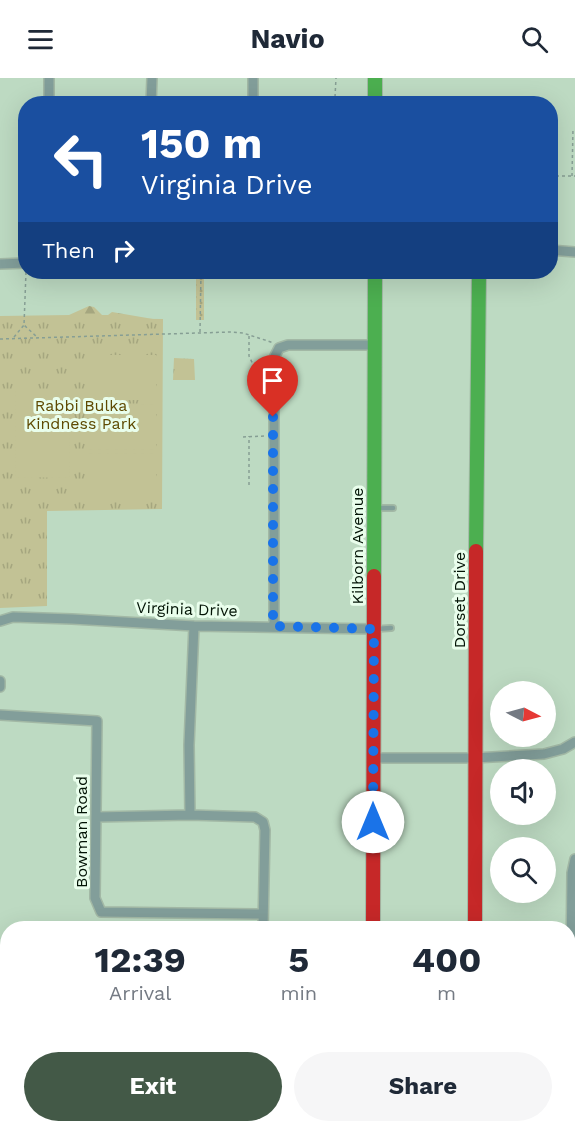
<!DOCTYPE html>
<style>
body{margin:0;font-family:"Work Sans",sans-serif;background:#f6f6f7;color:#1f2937;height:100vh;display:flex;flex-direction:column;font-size:22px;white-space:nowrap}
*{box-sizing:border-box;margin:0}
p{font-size:20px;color:#747a83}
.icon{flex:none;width:33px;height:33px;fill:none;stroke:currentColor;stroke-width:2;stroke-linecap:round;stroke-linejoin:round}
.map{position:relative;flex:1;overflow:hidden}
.drawer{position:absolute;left:0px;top:843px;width:576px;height:212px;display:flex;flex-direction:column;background:#fff;border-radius:24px 24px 0 0;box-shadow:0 6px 24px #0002}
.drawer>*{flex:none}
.banner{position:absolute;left:18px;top:18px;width:540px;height:183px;border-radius:24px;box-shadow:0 6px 24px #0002;background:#1a4fa0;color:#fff;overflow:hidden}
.needle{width:39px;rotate:96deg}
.fabs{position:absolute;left:490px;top:603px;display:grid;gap:12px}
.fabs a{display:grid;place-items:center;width:66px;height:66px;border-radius:50%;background:#fff;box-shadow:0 6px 24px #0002;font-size:30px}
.pin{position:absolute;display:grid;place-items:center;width:51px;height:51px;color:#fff;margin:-62px -26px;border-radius:50% 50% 50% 0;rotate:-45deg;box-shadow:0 0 6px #0007}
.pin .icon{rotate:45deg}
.me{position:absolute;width:66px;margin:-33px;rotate:0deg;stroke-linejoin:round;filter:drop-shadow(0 0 4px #0008)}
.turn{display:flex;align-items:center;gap:21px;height:126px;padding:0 24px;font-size:27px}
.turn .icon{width:78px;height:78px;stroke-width:2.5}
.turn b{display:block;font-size:42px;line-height:51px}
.then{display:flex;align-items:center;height:57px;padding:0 24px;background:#0003;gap:12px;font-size:22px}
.eta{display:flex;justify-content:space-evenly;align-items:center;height:102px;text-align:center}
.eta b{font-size:36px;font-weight:700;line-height:42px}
.primary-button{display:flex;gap:12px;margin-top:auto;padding:12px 24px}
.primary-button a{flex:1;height:69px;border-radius:36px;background:#435947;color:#fff;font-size:24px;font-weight:700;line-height:69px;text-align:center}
.primary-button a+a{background:#f6f6f7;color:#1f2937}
header{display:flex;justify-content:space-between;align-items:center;height:78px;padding:0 24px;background:#fff;font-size:27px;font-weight:700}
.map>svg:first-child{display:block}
</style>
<header><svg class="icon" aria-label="menu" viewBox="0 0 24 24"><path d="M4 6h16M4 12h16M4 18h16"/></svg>Navio<svg class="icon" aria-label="search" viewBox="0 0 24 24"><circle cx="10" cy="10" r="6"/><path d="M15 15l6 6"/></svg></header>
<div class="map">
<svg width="575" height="1054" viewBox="0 0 575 1054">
<defs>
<pattern id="grass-dots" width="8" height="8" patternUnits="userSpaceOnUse" patternTransform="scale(1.5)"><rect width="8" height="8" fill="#c2c295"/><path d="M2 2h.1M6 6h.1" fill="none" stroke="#a5a67f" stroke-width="1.8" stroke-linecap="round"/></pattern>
<pattern id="forest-firs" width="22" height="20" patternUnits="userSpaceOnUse" patternTransform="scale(1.5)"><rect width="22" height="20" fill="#c2c295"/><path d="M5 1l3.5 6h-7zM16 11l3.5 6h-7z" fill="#a5a67f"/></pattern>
<pattern id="park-tufts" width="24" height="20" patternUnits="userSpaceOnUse" patternTransform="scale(1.5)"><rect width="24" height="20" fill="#c2c295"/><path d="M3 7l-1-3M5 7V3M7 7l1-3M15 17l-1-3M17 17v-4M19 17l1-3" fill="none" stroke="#a5a67f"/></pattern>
</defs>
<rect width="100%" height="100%" fill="#bddac2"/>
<path fill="url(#grass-dots)" d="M196,201H204V242H196Z
M0,1034H7L8,1047H255V1054H0Z
M569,1038H575V1054H382V1047H568Z
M268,1047H360V1054H268Z"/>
<path fill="url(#forest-firs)" d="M89,228L94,229L102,237H108L112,234L153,241L0,258V238L69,237Z"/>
<path fill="url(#park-tufts)" d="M0,239L163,241L162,431L47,433V528L0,530Z
M174,280L194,281L195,302H173Z"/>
<path fill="#c2c295" d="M86,277H156V322H86Z
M16,312H70L69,400L15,399Z
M156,326V371L86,372V327Z
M156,375V420H86V376Z"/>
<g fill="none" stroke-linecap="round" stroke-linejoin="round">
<g stroke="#a2b8a5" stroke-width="8">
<path id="lane" d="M377,430H393
M376,551L391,550"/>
</g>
<g stroke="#a2b8a5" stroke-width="12">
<path id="street" d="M49,26V0
M151,26L152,0
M253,26V0
M550,172L575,174
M0,186L26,185
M0,543L13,539L72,541L194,548L374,551
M274,548V280L279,270L288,267H374
M0,603V609
M0,637L97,643L95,820L101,834L263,836
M373,680H475L544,676L563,671L575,664
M190,737L189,667L194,548
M96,739L190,737L255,739L263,744L265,752L263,850
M0,925H8
M570,975L572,795L575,781
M0,1005L8,1013
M261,1054L262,1047"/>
</g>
<g stroke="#a2b8a5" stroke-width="16">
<path id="fast" d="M375,0V26
M476,473L479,194
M374,498L375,194
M372,1047V1054"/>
</g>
<g stroke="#a2b8a5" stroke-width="16">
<path id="jam" d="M373,850L374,498
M475,850L476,473"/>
</g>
<path stroke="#869e94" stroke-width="1.5" stroke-dasharray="3 3" stroke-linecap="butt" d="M335,19L336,0
M550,98H575
M572,98L573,50
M26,194L24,247L38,260
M200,254L201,194
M249,258V278L259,299L265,300
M14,259L24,247
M0,261L231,254L243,255L274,265
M243,359L264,358
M249,407V358"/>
<use href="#lane" stroke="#829e9a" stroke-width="4.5"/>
<use href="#street" stroke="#829e9a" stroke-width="9"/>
<use href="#fast" stroke="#4caf50" stroke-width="14"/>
<use href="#jam" stroke="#c62828" stroke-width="14"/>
</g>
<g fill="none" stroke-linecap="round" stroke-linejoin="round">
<path stroke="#1a73e8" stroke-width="10" stroke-dasharray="0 18" d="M273,339V548L374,551L373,744"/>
</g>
<g text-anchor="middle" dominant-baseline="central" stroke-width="6" stroke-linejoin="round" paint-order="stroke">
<g font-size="16" fill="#5e4901" stroke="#e9feec">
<text x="81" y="327">Rabbi Bulka<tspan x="81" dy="18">Kindness Park</tspan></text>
</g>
<g font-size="16" fill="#021305" stroke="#e9feec">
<text transform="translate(357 468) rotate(-90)">Kilborn Avenue</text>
<text transform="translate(459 522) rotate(-90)">Dorset Drive</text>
<text transform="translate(187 531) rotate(2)">Virginia Drive</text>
<text transform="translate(81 754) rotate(-90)">Bowman Road</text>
</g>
</g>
</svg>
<div class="fabs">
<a><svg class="needle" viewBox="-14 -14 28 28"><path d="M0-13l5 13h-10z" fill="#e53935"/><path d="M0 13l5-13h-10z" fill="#747a83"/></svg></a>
<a><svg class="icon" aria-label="sound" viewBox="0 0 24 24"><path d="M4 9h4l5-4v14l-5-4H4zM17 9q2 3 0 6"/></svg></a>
<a><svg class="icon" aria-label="search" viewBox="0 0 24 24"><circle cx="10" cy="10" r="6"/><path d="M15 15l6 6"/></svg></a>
</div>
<div class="pin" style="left:273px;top:339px;background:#d93025"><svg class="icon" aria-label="arrive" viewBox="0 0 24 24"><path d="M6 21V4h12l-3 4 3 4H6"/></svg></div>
<svg class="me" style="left:373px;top:744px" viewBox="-20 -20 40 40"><circle r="19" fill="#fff"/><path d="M0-13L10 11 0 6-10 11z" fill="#1a73e8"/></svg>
<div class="banner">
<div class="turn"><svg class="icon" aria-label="left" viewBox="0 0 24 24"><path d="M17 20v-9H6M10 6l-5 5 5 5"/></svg><div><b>150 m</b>Virginia Drive</div></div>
<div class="then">Then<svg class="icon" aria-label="right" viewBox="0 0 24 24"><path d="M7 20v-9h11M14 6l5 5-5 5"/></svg></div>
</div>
<section class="drawer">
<div class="eta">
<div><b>12:39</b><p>Arrival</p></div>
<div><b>5</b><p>min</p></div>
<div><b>400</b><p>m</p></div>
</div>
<div class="primary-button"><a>Exit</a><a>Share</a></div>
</section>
</div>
